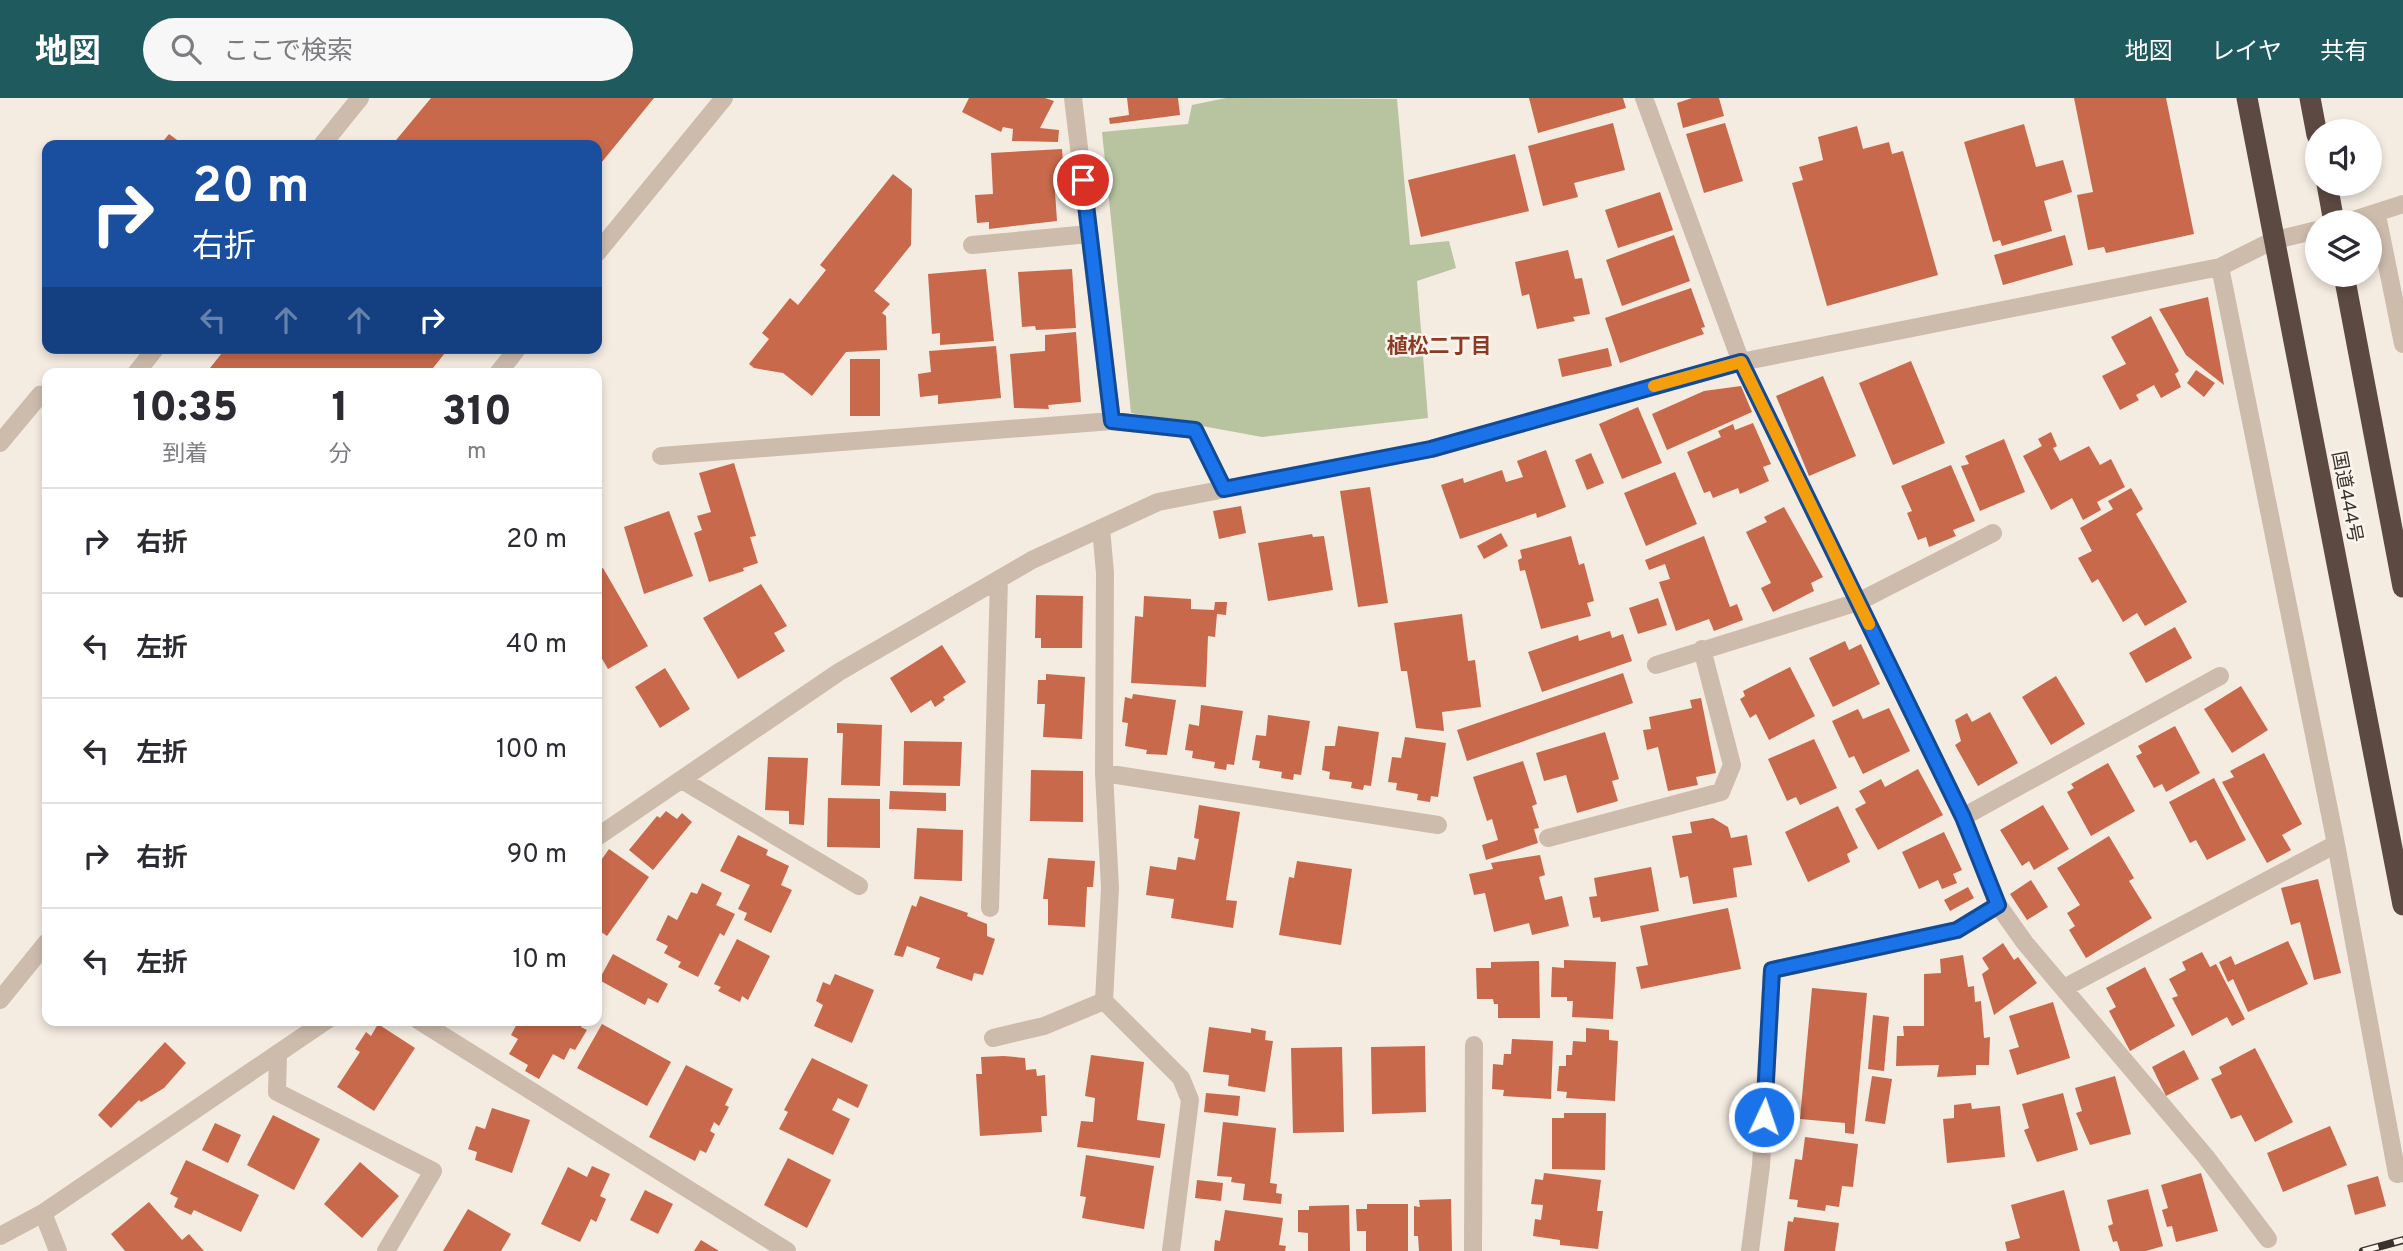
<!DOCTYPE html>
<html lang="ja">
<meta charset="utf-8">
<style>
body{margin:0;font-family:Overpass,"Noto Sans JP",sans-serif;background:#f7f7f7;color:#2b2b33;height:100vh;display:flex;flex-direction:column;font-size:26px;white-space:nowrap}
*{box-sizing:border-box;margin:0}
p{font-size:23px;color:#7c7c81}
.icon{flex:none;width:38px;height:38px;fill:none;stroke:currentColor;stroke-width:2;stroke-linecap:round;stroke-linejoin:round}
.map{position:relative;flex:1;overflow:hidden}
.details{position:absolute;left:42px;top:270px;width:560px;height:658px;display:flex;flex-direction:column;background:#fff;border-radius:14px;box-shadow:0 4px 10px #0003}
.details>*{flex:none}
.banner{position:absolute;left:42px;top:42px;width:560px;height:214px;border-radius:14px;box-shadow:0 4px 10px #0003;background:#1a4fa0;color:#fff;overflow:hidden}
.controls{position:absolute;left:2305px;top:21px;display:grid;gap:14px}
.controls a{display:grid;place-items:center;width:77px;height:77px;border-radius:50%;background:#fff;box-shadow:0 4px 10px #0003;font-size:35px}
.pin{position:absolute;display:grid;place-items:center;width:60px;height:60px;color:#fff;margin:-30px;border:4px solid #fff;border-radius:50%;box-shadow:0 2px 7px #0007}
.me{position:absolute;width:77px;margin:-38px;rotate:3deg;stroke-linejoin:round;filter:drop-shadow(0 0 5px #0008)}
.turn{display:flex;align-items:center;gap:24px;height:147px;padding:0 35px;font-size:32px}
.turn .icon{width:91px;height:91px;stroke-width:2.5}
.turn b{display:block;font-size:49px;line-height:60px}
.lanes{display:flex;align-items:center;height:66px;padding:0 35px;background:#0003;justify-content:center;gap:35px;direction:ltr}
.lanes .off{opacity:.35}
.eta{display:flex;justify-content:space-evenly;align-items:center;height:119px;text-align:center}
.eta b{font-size:42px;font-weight:800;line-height:49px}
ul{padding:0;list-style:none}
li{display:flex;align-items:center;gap:21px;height:105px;padding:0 35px;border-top:2px solid #e1e1e2}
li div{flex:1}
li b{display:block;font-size:26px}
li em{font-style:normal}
header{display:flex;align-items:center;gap:42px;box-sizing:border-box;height:98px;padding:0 35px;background:#1f5a5e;color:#fff}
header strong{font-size:33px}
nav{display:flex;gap:38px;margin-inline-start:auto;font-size:24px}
.search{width:490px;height:63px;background:#f7f7f7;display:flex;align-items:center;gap:18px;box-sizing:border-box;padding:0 24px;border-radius:38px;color:#7c7c81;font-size:26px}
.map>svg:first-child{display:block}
</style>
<header>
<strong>地図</strong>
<div class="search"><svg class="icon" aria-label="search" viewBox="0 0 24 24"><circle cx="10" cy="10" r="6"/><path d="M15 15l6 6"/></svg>ここで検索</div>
<nav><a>地図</a><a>レイヤ</a><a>共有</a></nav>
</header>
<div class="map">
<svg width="2403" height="1153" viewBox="0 0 2403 1153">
<rect width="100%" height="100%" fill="#f4ebe1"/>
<path fill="#b8c4a0" d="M1226,0L1397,1L1410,147L1449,143L1456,170L1417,183L1428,320L1262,339L1131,315L1102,34L1188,26L1192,7Z"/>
<path fill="#c8694b" d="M431,0H654L597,70V47H392Z
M969,0H1045L1054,3L1040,30L1059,32L1058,44L1012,43L1013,31L1003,29L1001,34L962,14Z
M1127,0H1178L1180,17L1110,26L1109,20L1129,17Z
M1529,0H1623L1626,10L1538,35Z
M1692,0H1719L1724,18L1683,30L1677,5Z
M2074,0H2166L2194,136L2106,155L2104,149L2088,152L2077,97L2093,94Z
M1613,25L1625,72L1574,85L1578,99L1543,108L1528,48Z
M1725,25L1743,83L1704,95L1686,36Z
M2024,26L2036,69L2063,62L2072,94L2044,103L2052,133L2002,148L2000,142L1993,144L1964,44Z
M1857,28L1863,51L1889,44L1892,56L1903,53L1938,177L1827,208L1792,85L1803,82L1799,69L1823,62L1818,39Z
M169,36L184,47H160Z
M1062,51L1064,78L1054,79L1057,123L989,131V124L977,125L975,97L993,96L991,55Z
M1515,56L1529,113L1421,139L1408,82Z
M893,76L912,91L911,147L874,193L890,206L882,215L886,218L887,252L846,254L812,298L783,275L754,270L749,266L769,241L762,235L790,200L798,207L826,172L820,167Z
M1660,94L1673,132L1618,150L1605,112Z
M1674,137L1690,183L1622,208L1606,162Z
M2065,137L2073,167L2003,187L1994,157Z
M1568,152L1575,181L1582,180L1590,216L1573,219L1575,223L1537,231L1529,196L1522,198L1515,164Z
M986,171L994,243L940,247V235L932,236L928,176Z
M1072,171L1076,230L1036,232L1035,228L1022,229L1018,174Z
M1691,190L1705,229L1701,230L1704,236L1620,265L1605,220Z
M2208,199L2224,287L2186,257L2159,211Z
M2151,218L2179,273L2175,276L2181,289L2161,300L2154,287L2136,297L2139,302L2120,312L2102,278L2126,266L2111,239Z
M1076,234L1081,304L1048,307L1049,311L1014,310L1010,256L1045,253V237Z
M996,248L1001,300L938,306V297L920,299L918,276L931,274L929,253Z
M226,250H449L429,275H206Z
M1608,250L1612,268L1562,279L1558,261Z
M850,261H880V318H850Z
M1911,263L1945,345L1893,367L1859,285Z
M2196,272L2215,285L2204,299L2187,285Z
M1823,278L1856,358L1809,378L1776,298Z
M1741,288L1752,314L1667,352L1652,316L1704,293Z
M1638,309L1662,365L1622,381L1599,326Z
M1753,325L1771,366L1763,369L1769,383L1740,396L1738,390L1713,400L1710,393L1704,395L1687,354L1721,339L1718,333L1733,326L1735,332Z
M2051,334L2057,348L2053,350L2060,363L2089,348L2100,367L2111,361L2125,389L2097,404L2101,412L2083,422L2072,400L2051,412L2023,358L2042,348L2038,341Z
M2004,341L2025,394L1980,413L1961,368L1969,366L1965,358Z
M1546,352L1566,409L1537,420L1536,415L1460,441L1441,387L1463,380L1464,385L1502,372L1506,384L1523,379L1517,363Z
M1591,355L1604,385L1587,392L1575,362Z
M734,365L756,438L750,439L758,465L743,470L744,473L709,484L694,435L702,432L697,418L711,414L699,375Z
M1951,367L1975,423L1953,432L1956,438L1929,449L1926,439L1918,442L1907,415L1912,413L1901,388Z
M1675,374L1697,426L1646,448L1624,395Z
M1370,389L1388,505L1358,509L1340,393Z
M2131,390L2143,411L2136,416L2187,504L2145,528L2137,515L2123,524L2098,481L2092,485L2078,460L2092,453L2080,430L2113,411L2108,403Z
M1241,408L1246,435L1219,441L1213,413Z
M1784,409L1823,479L1811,485L1814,493L1773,514L1761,490L1771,485L1746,434L1767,424L1764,419Z
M669,413L693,478L644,496L624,429Z
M1501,435L1508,448L1484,461L1477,448Z
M1312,436L1313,439L1324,438L1333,492L1268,503L1258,445Z
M1571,438L1579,467L1584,465L1594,503L1587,505L1591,518L1541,531L1525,472L1520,473L1518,462L1522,460L1520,452Z
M1704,438L1730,509L1737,506L1743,522L1714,533L1709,521L1676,533L1659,484L1670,481L1665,466L1649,472L1645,462Z
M603,470L648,548L608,571L597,552V473Z
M761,486L787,528L774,535L785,553L738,581L703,520Z
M1036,497L1083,498L1082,550H1041V540H1035Z
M1144,498L1191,501V511L1214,512L1215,504H1227L1226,517L1217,516L1215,539L1208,538L1206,589L1131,585L1135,518L1143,519Z
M1658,500L1667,527L1638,536L1629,510Z
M1462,516L1468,563L1475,562L1481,609L1442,614L1444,633L1416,630L1407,573H1401L1394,525Z
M2175,529L2192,560L2146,585L2129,555Z
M1610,533L1612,540L1623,536L1632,563L1542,594L1528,554L1578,537L1579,543Z
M1845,543L1849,552L1861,546L1880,586L1833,609L1809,560Z
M942,547L966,584L943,599L945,602L935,609L931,602L911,615L890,580Z
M1790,569L1815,618L1769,642L1756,616L1750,620L1740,601L1745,598L1743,593Z
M665,570L690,611L660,630L635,589Z
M1623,575L1633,605L1467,663L1457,632Z
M1046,576L1085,579L1082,641L1043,639L1045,606H1037L1038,582H1046Z
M2056,578L2085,626L2051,647L2022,599Z
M2241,588L2268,632L2232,655L2204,611Z
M1133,596L1176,602L1167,657L1146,656L1147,652L1125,648L1128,625L1122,624L1125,599L1132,601Z
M1701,600L1716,675L1696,679L1698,687L1668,693L1658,649L1647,652L1643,632L1651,631L1649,619L1692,610L1690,602Z
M1201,607L1243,613L1234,667L1227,666L1226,672L1214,670L1215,664L1192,660L1193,653L1185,652L1189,626L1199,628Z
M1889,610L1910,653L1863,676L1854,658L1849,660L1832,623L1858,611L1863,621Z
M1990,614L2018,665L1978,688L1955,647L1961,643L1955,622L1967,615L1972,624Z
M1268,617L1310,623L1301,677L1294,676L1293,682L1281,680L1282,674L1259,670L1260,663L1252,662L1256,637L1266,638Z
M837,625L882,627L880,688L841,687L843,635H837Z
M1338,628L1379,634L1371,688L1364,687L1363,692L1351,690L1352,684L1329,681L1330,674L1322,672L1325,648H1335Z
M2175,628L2200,675L2166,694L2162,686L2154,690L2136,658L2142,655L2138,648Z
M1605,634L1619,681L1612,683L1618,703L1577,715L1566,677L1544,683L1536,655Z
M1405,639L1446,645L1438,699L1431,698L1430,704L1417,702L1418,696L1396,692L1397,685L1388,684L1392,659L1401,660Z
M1814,641L1837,690L1800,707L1796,699L1787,703L1768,661Z
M904,643L962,644L960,688L903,687Z
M2264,655L2302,726L2282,737L2291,752L2267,765L2222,684L2234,679L2230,673Z
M768,659L808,660L804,727L789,726V713L765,712Z
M1523,663L1537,706L1532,708L1539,730L1534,731L1538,745L1486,762L1482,747L1498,742L1492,721L1487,723L1473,679Z
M2108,665L2135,713L2091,738L2067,694L2074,690L2071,686Z
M1918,671L1943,717L1878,752L1855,711L1866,705L1859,693L1881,681L1885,689Z
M1031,672L1083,673V724L1030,723Z
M2214,680L2246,742L2207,762L2196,742L2190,745L2169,704Z
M890,693L946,695V713L889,711Z
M828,700L880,701V750L827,749Z
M1199,707L1240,714L1226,802L1237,803L1233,830L1171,820L1174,801L1146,797L1150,768L1176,772L1178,759L1195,762L1199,741L1194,740Z
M2043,707L2069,751L2034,772L2029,763L2022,768L2000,732Z
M1838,708L1858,750L1847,756L1850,764L1808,784L1785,734Z
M666,713L677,721L682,715L692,724L653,772L629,752L657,718L660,720Z
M1713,720L1728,729L1731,740L1747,737L1752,767L1733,770L1737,799L1693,806L1688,778L1680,780L1672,738L1692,735L1690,724Z
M917,730L963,732L962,783L914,781Z
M1944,734L1962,772L1953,776L1957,785L1942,791L1938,782L1919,791L1902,754Z
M738,737L768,752L766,757L789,768L781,787L792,792L771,835L744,822L747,815L738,811L750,787L720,773Z
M2109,738L2134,780L2129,783L2152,820L2086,860L2069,832L2075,828L2067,815L2080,807L2057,770Z
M609,751L649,779L607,838L597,831V768Z
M1540,757L1545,777L1539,779L1545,802L1562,798L1569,828L1532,837L1529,825L1494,834L1485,795L1474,797L1469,776L1493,771L1491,765Z
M1048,760L1095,763L1093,789H1087L1085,829L1048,827V801H1043Z
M1297,763L1352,771L1341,847L1279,837L1289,779L1294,780Z
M1651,769L1659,813L1601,824L1600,819L1593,820L1589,799L1597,798L1594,780Z
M2318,781L2341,875L2314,882L2300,824L2291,827L2281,790Z
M2031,782L2048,809L2027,822L2010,796Z
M702,785L722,795L716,807L735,816L724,838L720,835L698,879L678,869L681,864L664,855L668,848L656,842L668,817L677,822L691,794L697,796Z
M1968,789L1974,800L1950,813L1944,802Z
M920,798L968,815L967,818L987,826V838L995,841L983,877L974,875L972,883L936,870L940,860L907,848L903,859L894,857L912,807L916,809Z
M1728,810L1741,871L1641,891L1636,869L1648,867L1640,828Z
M737,841L770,858L748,902L742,898L740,904L718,893L721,889L714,886Z
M2288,843L2308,886L2248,914L2233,881L2228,884L2219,864L2231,858L2235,867Z
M2003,845L2014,862L2018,859L2037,885L1994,917L1982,876L1989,871L1982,860Z
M2202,854L2210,869L2216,866L2245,921L2232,928L2227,919L2192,938L2172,900L2178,898L2169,881L2186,872L2182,864Z
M613,856L668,886L658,905L648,900L645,907L599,882Z
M1963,857L1968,889L1974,888L1975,904L1981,903L1984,940L1990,939L1989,967H1976V977L1937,979L1939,967L1896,968L1897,938H1904L1903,928H1924V876L1941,875L1940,861Z
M1564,862L1616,864L1613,921L1572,919L1573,903H1567V899H1551L1552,869L1564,870Z
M1539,863L1540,920H1498V906H1494L1493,901H1477L1476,870H1491V864Z
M2145,869L2175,928L2130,953L2109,913L2116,909L2106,890Z
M835,876L874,892L852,945L814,928L823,907L816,903L823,884L830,887Z
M1812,890L1867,895L1854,1036L1845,1035V1025L1800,1021Z
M2053,904L2070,960L2017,977L2009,952L2019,949L2009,918Z
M1873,917L1889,919L1884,973L1868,971Z
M519,922H585L581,929L587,932L575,952L570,950L564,962L553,956L539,981L525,973L528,967L509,956L518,941L511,937Z
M378,926L415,950L374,1013L337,989L360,954L355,951L366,934L371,938Z
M602,926L671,964L647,1008L577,970Z
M1209,929L1251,935V930L1266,933L1265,942L1273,943L1265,994L1228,988L1229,977L1203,974Z
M1586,930L1609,932V942L1618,943L1615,1003L1566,1000L1567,994L1557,993L1559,968H1566V957H1572L1573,943L1586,944Z
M1512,941L1553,943L1551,1001L1503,998L1504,992L1492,991L1493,966L1503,967L1504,956H1511Z
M165,944L186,965L164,990L141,1004L139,1002L111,1030L98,1017Z
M1425,948L1426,1014L1372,1016L1371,949Z
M1342,949L1344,1034L1293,1035L1291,950Z
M2255,950L2293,1024L2255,1044L2241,1017L2231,1021L2211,981L2222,976L2219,969Z
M2184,952L2199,981L2166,998L2152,969Z
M1091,957L1144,964L1137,1022L1165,1026L1160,1060L1077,1049L1081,1023L1093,1024L1095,1000L1085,998Z
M1004,958L1025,960L1026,972L1036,971L1037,978L1045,977L1047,1018H1041L1042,1034L980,1038L976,976H982L981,959Z
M812,960L868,987L858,1010L838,1000L832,1012L850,1021L833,1057L779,1031L788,1014L784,1012Z
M686,967L733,991L725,1007L729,1009L719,1028L714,1024L710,1033L715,1036L706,1055L700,1052L695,1063L649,1039Z
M1872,978L1892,981L1885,1026L1865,1023Z
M2115,978L2131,1036L2090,1047L2076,1015L2082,1013L2075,990Z
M1206,995L1240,998L1238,1018L1204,1014Z
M2063,995L2078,1052L2037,1064L2024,1032L2029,1030L2022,1006Z
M1971,1005L1972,1011L2000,1008L2005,1059L1947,1065L1943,1021L1954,1020V1007Z
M492,1010L530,1022L512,1075L475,1062L477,1054L468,1051L476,1028L485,1031Z
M1564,1015H1606L1605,1072L1552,1071V1020H1564Z
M273,1017L320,1041L294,1092L247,1067Z
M1223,1024L1276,1030L1270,1085L1277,1086L1276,1095L1282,1096L1281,1106L1243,1102L1245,1086L1231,1084L1232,1079L1217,1078Z
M215,1025L241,1037L228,1065L202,1052Z
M2330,1028L2347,1067L2283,1094L2267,1055Z
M1805,1039L1858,1046L1853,1089L1842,1088L1839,1109L1826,1107L1825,1113L1797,1109L1798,1102L1789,1101L1795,1061L1802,1062Z
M1086,1057L1154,1068L1144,1131L1082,1120L1086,1099L1080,1098Z
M788,1060L831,1082L807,1130L764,1107Z
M186,1062L259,1097L241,1134L194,1112L191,1117L174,1109L178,1100L170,1096Z
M360,1064L399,1098L362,1140L324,1106Z
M592,1068L610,1076L600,1098L606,1101L596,1124L591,1121L580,1144L541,1126L568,1069L587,1079Z
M1544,1075L1601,1082L1597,1113H1603L1598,1151L1560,1147V1142L1533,1138L1535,1121L1541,1122L1543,1107L1531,1106L1535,1081L1543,1082Z
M2201,1075L2218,1133L2176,1144L2172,1128L2167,1129L2162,1112L2168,1110L2161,1087Z
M2378,1078L2386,1108L2355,1117L2347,1087Z
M1197,1082L1223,1085L1221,1103L1195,1100Z
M2148,1091L2163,1148L2146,1153H2120L2117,1143L2113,1144L2108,1128L2113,1126L2107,1102Z
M645,1092L673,1106L658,1136L630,1122Z
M2064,1092L2080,1153H2007L2005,1144L2020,1140L2011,1107Z
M1451,1101L1452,1153H1419L1418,1138H1414V1108L1420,1109L1419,1102Z
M149,1104L182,1142L189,1136L204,1153H125L111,1136Z
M1367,1106H1408V1153H1366V1133H1357L1356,1111H1367Z
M1349,1107L1350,1153H1308V1135L1298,1134V1112H1309V1108Z
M468,1111L511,1136L501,1153H443Z
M1225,1112L1283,1120L1279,1147L1286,1148L1285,1153H1214L1215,1142L1220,1143Z
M1794,1119L1839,1125L1835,1153H1784L1788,1123L1793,1124Z
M701,1142L719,1153H694Z"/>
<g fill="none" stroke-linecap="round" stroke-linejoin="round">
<path stroke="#cdbbac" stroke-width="18" d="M1073,0L1112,323L1195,332L1224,391
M1644,0L1741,264L1963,719L1998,807L2025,845L2206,1059L2268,1141
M322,47L360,0
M2377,117L2403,246
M2347,124L2403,106
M972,147L1089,136
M597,155L724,0
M2220,169L2336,746L2397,1076L2403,1075
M136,275L156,250
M498,275L518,250
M0,345L40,297L47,300
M661,358L1112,323
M1101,430L1105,475L1104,675L1438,727
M1656,567L1858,504L1993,435
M1104,675L1110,790L1104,903L1181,980L1190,1002L1171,1153
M682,682L859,788
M1963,719L2220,578
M597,739L839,574L1032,462L1158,404L1431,351L1741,264L2220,169L2272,143L2317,132
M1548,740L1721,694L1732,667L1702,551
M990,810L999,481
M2064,890L2336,746
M0,902L47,844
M418,922L787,1153
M993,940L1044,928L1104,903
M278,955L277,994L433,1073L386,1153
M43,1115L58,1153
M0,1138L43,1115L327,922
M1473,1153L1474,947
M1750,1153L1761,1068L1772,872L1957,832L1998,807"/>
<path stroke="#5c4a42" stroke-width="21" d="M2247,0L2403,807
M2310,0L2317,37
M2327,86L2334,124
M2344,177L2403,489"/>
<g stroke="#3b302b" stroke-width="8">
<path id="rail" d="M2363,1153L2403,1142"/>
</g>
<use href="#rail" stroke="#fbf5ee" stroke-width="5" stroke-dasharray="16" stroke-linecap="butt"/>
</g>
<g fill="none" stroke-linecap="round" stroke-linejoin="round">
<g stroke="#114b97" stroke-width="18">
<path id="route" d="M1083,82L1112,323L1195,332L1224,391L1431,351L1741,264L1963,719L1998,807L1957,832L1772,872L1764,1019"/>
</g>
<use href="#route" stroke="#1a73e8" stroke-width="12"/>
<path stroke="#f59e0b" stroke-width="12" d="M1654,288L1741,264L1869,526"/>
</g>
<g text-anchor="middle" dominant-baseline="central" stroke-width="5" stroke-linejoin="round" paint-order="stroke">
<g font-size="19" fill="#3b302b" stroke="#fbf5ee">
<text transform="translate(2346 399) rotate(79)">国道444号</text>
</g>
<g font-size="21" font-weight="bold" fill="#8c3b22" stroke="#fbf5ee">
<text x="1439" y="249">植松二丁目</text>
</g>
</g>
</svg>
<div class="controls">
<a><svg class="icon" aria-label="sound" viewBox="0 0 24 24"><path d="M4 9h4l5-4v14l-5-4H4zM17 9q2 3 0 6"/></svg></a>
<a><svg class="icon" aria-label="layers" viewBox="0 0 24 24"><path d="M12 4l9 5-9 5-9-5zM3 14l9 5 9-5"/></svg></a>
</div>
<div class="pin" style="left:1083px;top:82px;background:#d93025"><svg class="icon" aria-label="arrive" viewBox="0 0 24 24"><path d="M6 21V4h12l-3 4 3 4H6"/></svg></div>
<svg class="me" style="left:1764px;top:1019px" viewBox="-20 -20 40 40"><circle r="17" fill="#1a73e8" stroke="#fff" stroke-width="3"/><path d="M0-11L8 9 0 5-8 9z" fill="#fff"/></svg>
<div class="banner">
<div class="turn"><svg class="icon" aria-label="right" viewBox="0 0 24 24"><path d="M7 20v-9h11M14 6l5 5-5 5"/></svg><div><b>20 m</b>右折</div></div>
<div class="lanes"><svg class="icon off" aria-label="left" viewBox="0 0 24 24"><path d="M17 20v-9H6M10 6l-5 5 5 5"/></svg><svg class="icon off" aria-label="ahead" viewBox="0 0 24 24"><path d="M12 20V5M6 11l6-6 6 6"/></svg><svg class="icon off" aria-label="ahead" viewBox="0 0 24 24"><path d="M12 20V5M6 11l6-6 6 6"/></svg><svg class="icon" aria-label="right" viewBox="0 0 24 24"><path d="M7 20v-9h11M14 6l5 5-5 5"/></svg></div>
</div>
<section class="details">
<div class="eta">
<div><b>10:35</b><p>到着</p></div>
<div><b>1</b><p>分</p></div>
<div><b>310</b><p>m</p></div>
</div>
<ul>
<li><svg class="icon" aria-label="right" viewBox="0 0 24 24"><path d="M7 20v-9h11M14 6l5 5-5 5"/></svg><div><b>右折</b></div><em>20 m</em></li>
<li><svg class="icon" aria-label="left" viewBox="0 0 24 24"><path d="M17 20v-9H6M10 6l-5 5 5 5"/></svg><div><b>左折</b></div><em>40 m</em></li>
<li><svg class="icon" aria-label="left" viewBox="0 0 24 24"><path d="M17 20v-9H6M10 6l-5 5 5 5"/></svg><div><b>左折</b></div><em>100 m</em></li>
<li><svg class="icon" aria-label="right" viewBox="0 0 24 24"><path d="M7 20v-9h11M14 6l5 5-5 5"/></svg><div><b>右折</b></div><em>90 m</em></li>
<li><svg class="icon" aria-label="left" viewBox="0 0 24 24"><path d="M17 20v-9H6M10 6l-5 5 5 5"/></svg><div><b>左折</b></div><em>10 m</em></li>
</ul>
</section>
</div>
